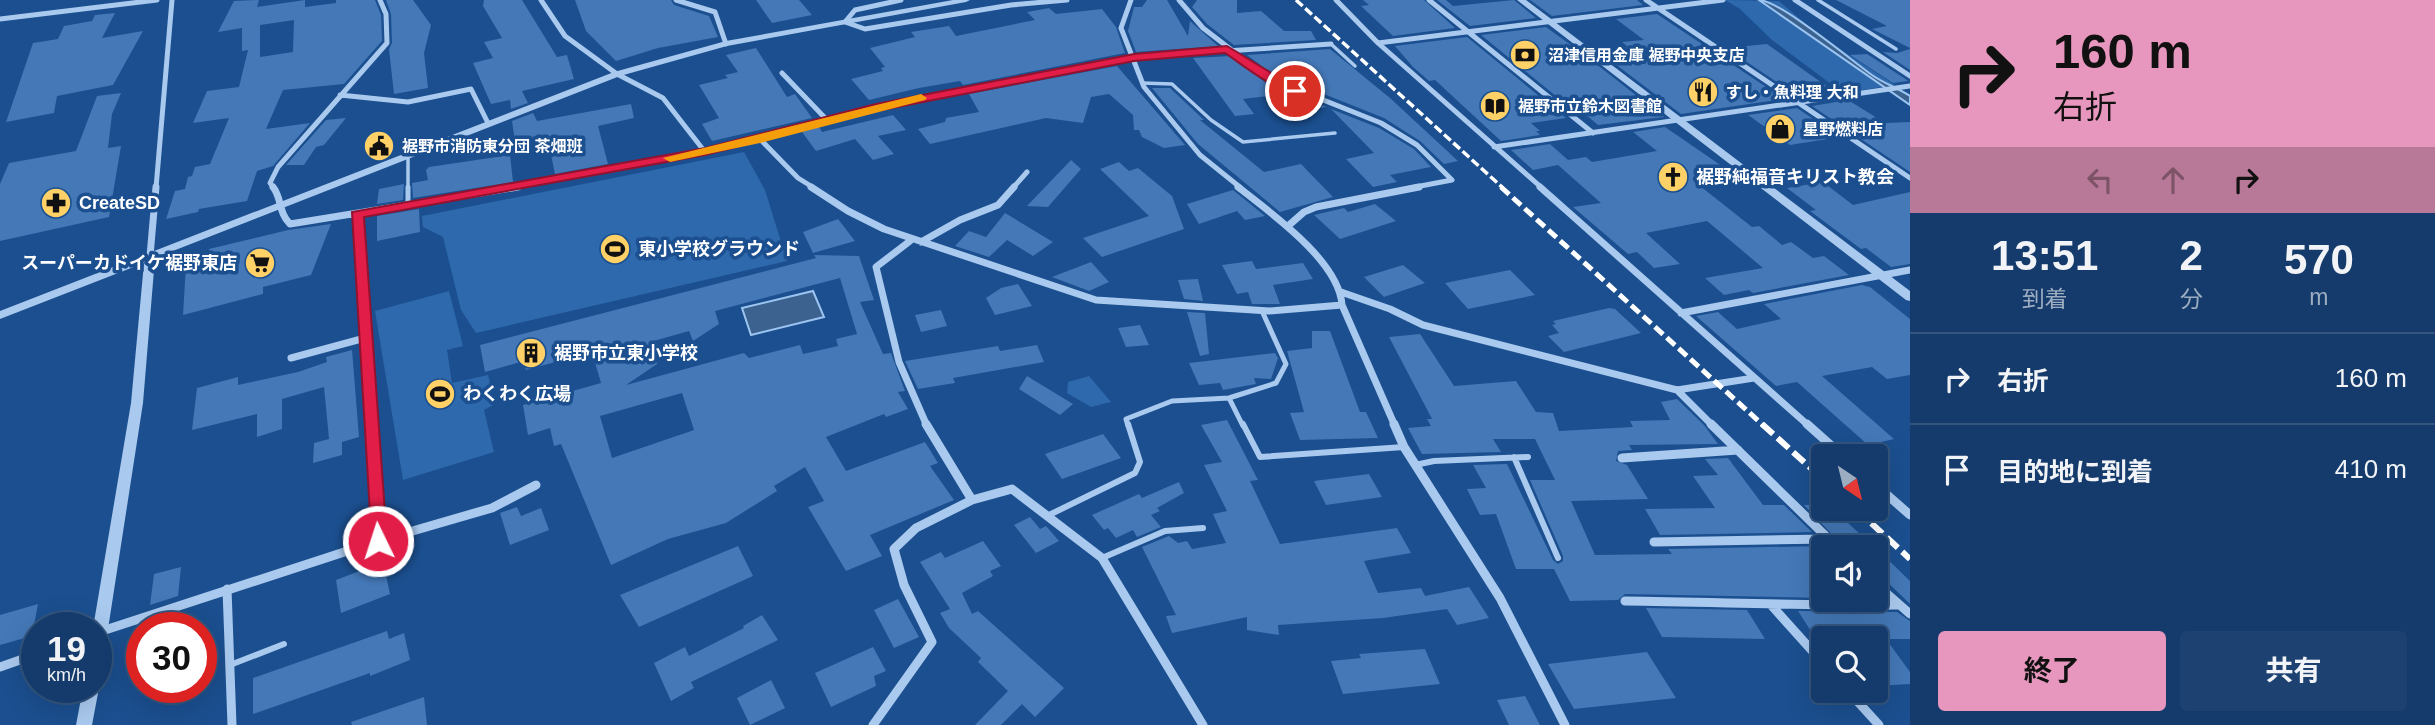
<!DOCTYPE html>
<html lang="ja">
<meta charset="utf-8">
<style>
body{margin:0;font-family:Helvetica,"Noto Sans JP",sans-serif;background:#1d4271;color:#f1f3f6;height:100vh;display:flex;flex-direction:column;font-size:26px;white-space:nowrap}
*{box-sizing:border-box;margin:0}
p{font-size:23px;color:#9dadc1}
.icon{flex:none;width:38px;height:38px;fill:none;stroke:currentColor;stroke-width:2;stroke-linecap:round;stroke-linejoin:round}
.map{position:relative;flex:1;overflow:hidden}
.drawer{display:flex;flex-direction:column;background:#143b6b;width:525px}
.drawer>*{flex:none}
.top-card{background:#e797bd;color:#111;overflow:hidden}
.needle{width:46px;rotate:145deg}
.fabs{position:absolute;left:1811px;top:444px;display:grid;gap:14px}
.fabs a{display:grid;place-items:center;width:77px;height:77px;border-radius:7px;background:#143b6b;box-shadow:0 7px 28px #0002,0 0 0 2px #33557e;font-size:35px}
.speed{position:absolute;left:21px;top:612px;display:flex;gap:14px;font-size:35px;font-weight:700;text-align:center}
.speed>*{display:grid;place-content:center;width:91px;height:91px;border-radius:50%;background:#143b6b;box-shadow:0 7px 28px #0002,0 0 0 2px #33557e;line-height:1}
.speed small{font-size:18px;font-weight:400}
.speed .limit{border:10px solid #d22;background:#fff;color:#111}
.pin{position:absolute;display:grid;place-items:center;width:60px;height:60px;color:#fff;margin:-30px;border:4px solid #fff;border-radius:50%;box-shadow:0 2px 7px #0007}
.me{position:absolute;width:77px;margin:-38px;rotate:356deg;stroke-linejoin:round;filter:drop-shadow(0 0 5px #0008)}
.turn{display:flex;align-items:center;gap:24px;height:147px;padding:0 28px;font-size:32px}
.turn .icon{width:91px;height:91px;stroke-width:2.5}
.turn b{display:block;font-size:49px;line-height:60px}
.lanes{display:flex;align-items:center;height:66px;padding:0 28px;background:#0003;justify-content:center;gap:35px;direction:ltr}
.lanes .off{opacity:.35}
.eta{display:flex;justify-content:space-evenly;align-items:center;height:119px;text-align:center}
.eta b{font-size:42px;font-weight:700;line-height:49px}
.cta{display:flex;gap:14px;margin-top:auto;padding:14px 28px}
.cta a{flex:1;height:80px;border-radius:7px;background:#e797bd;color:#111;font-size:28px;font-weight:700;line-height:80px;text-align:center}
.cta a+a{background:#1d4271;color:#f1f3f6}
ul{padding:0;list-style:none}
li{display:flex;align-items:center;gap:21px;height:91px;padding:0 28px;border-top:2px solid #33557e}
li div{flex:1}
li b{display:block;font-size:26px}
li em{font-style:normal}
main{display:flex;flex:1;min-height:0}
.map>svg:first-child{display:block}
</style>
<main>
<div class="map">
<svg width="1910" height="725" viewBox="0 0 1910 725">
<rect width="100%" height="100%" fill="#1b4f8f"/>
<path fill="#2e69ad" d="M1725,0L1779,1L1821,37L1895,85L1843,93L1772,40L1740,9Z
M744,152L765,190L787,261L476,333L461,310L443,237L423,227L422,216Z
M449,291L463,346L447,350L452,383L488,375L495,404L484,410L494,452L403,480L375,311Z
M1089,376L1111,402L1091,407L1067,393L1068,382Z"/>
<path fill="#3c6290" stroke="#9cc4f0" stroke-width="2" d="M1759,0C1779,0 1851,60 1872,75C1883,83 1898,88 1910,96V105Z
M813,291L824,317L751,335L742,308Z"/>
<path fill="#4478b7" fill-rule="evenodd" d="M259,0L257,7L305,0V7L336,3V0H375L381,15L382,41L344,84L283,90L266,129L310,123L273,166L257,171L247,201L199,209L198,212L166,219L175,191L185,189L188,177L192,176L195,167L210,164L229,118L193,123L207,91L239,87L248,50L242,51V28L218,32L234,1ZM294,20L293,52L260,57V25Z
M386,0H413L431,25L424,53L428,88L394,94L389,49L392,43L391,14Z
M484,0H522L557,57L567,55L574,79L522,91L528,103L511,109L510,100L491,104L473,63L493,58L484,42L502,38L483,6Z
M575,0H671L674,5L709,16L718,37L658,48L616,61L586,31Z
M756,0H799L812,15L772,23Z
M1147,0H1167L1188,36L1190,21L1218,46L1136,52L1128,31L1134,7H1142Z
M1197,0H1237V13L1261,11L1284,31H1311L1316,40L1234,45L1207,24L1192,7Z
M1363,0H1424L1455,28L1393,36L1361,6L1369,5Z
M1437,0H1446L1453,6L1514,0L1536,18L1470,26Z
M1530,0H1637L1643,5L1552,16Z
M1836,0H1910V48L1872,29L1887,26Z
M1049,8L1056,14L1102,9L1116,27L1125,53L963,85L960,81L919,88L869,100L851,79L883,71L881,68L885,67L870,48L915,37L911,32L949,26L956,36L1035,20L1027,12Z
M115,13L102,38L143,31L113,85L57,96L54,113L6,122L33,43L58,39L64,26L92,21L95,15Z
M1657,14L1784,99L1681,114L1598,51L1628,47L1622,42L1644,40L1616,19Z
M1546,27L1582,53L1664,117L1598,125L1585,114L1579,115L1481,35Z
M1467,37L1566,118L1531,123L1540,131H1536L1540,135L1501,141L1435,80L1429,81L1413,67L1395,46Z
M1767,44L1808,73L1835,92L1799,97L1726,48Z
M756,48L787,97L795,94L812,118L712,141L702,124L719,118L699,85L728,78L725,75L738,72L726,55Z
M1330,49L1390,98L1458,161L1444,164L1420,141L1384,118L1271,73L1247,55Z
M1910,49V70L1883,52L1897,53Z
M1867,54L1907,80L1908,81L1893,83L1850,55Z
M1231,56L1266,83L1327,107L1299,111L1285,94L1243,99L1254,114L1235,116L1193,58Z
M1117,66L1185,145L1164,148L1142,137L1139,130H1134L1133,115L1109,94L1091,97L1083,123L1046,118L930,144L918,129L945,122L946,118L979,112L969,94Z
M1152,88H1170L1204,120H1200L1264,172L1301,164L1333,197L1280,212L1198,144Z
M121,93L112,114L108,148L121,146L109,217L0,241V184L9,163L76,151L97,96Z
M1848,100L1885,123L1910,122V172L1812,106Z
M631,104L634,118L598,126L608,164L555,174L547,136L515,142L512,121L533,113L537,121Z
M1797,108L1840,137L1790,145L1748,115Z
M1331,109L1379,128L1414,149L1431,167L1390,175L1397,182L1373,187L1346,159L1374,153Z
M893,115L906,130L878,136L894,154L873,160L855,139L816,151L802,132L819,127L822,132Z
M346,118L324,145L316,147L304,165H286L326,120Z
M1665,127L1735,175L1695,182L1752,227L1759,226L1782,245L1791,242L1813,258L1824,256L1849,275L1753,293L1749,290L1724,295L1705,278L1763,268L1707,221L1646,233L1680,264L1654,268L1637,252L1628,254L1573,207L1601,203L1558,165L1533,170L1511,150L1550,144L1568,160L1586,157L1592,162L1657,151L1633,132Z
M510,155L513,182L413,198L412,183L428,180L426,170L429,167Z
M1071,160L1081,169L1048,207L1027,206Z
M1119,162L1129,171L1138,168L1172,196L1184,229L1102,257L1083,238L1149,216L1100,169Z
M1823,182L1853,205L1910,192V264L1891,267L1866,248L1861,249L1810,211L1816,210L1787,188Z
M404,184L403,200L377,204L379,189Z
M1233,190L1265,216L1245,220L1237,211L1199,224L1187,204Z
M1375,204L1396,221L1340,239L1314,215L1344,208L1348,212Z
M419,209L420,232L377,241V216Z
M1005,213L1053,242L1033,256L1007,240L989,257L955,246L969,231L986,237Z
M838,219L855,241L813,253L803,232Z
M331,224L311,275L263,287V294L183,315L186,265L197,263L210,253L209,249L288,230Z
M814,255L859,256L874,300L860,302L883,354L891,353L905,391L898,392L908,409L886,417L884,414L826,437L846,471L925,442L938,463L930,466L954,500L870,535L882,556L846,571L808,507L824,501L805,467L774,486L777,491L726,523L668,539L611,565L561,444L554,446L550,428L528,435L523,405L601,383L592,352L526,370L524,361L485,372L480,345L816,258ZM840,278L857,334L836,339L838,346L803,354L800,345L749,358L744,353L626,385L657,364L650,342L689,331L693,341L719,324L715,311ZM682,393L694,430L612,458L600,416Z
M1252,261L1256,269L1303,263L1313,279L1273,285L1280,304H1252L1248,292L1237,294L1222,265Z
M1091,262L1109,282L1089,291L1052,277Z
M1403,265L1425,283L1384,297L1364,277Z
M1510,270L1535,295L1468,309L1445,283Z
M1198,279L1203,301L1184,299L1178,280Z
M1018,284L1032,306L995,315L986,298L1001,288Z
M1862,285L1870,287L1910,319V375L1887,379L1872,367L1822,376L1894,439L1868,445L1797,382L1776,386L1696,316L1718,312L1737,329L1781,319L1764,304Z
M1609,308L1615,309L1641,333L1564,352L1548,336L1559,333L1552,325L1556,324L1553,321Z
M941,310L947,326L921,332L915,315Z
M1187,312L1205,313L1209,354L1200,356Z
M1140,325L1149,345L1126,347L1118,328Z
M1312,331H1330L1360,412H1366L1378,438L1300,440L1290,413L1304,412L1287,351L1312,348Z
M1420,334L1454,386L1516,381L1536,412L1553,413L1559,431L1633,427L1630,421L1670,420L1661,402L1677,399L1704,425L1718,444L1629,445L1632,450L1618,451L1616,461L1627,465L1648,499L1571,501L1595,555L1672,554L1668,549L1826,546L1824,598L1625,594L1618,600L1570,601L1554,569H1516L1496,514L1480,515L1467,489L1486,488L1473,465L1507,464L1553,560L1558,564L1563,561V556L1530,480H1555L1535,439H1493L1501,452L1422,454L1408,428L1431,426L1427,419H1432L1389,337Z
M1037,345L1044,362L953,378L955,383L918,389L905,361L998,346L1000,351Z
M352,350L359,437L342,442V455L313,463L314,443L329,439L324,387L282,399V429L257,437V414L192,430L197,388L238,377V385L298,372L327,362L326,357Z
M1275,353L1278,358L1271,379L1254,378L1256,384L1223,390L1220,383L1199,385L1189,363Z
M1027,376L1073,404L1060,415L1019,389Z
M1227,420L1258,480L1250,481L1280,544L1397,528L1411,553L1364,561L1378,593L1421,588L1425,596L1469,587L1489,618L1457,625L1447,609L1383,618L1278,625L1279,635L1247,630V617L1172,633L1166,616L1176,615L1142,547L1169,536L1178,543L1187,541L1192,549L1226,543L1213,514L1227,511L1204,465L1222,462L1201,425Z
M1103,434L1121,458L1062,479L1045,454Z
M1728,458L1763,505H1784L1812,532L1660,535L1645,509L1715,508L1693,476L1718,475L1705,459Z
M1369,474L1382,497L1326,505L1314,481Z
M1179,482L1184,493L1157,508L1160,511L1151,515L1161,527L1137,537L1133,530L1116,538L1108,528L1104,530L1092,515L1139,494L1142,498Z
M1804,505H1824V509H1833L1875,548H1845Z
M517,507L521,516L541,508L549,530L510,545L500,513Z
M1030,517L1040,529L1046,526L1059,541L1036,553L1014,525Z
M983,541L1001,566L990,571L993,576L962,593L972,614L978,611L1064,688L1035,717L1022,704L1001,725H975L1008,691L978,662L981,658L949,628L940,613L950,609L920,562L941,552L945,558Z
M738,546L753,576L639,627L620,595Z
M1876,548L1910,581V604L1876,571Z
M383,562L390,594L341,613L336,580Z
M181,567L178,596L150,605L154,574Z
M898,599L919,637L894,648L874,610Z
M38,604L32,636L0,645V615Z
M1646,608L1747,610L1765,639L1662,637Z
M1798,611L1897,612L1910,621V639H1886L1910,672V684L1876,686V639H1816Z
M762,615L778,640L691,682L694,688L671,701L654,663L685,647L689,656L744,628L743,626Z
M387,631L389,639L404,633L410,660L370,676V673L253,714V678Z
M873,647L886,671L874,676L876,686L831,707L815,673Z
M1425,649L1440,684L1343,694L1331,661L1361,658L1359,654Z
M1647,652L1676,698L1574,709L1548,664Z
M771,680L785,708L750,725L737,698Z
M1525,696L1540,725H1509L1497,700Z
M424,697L427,725H352L351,722Z"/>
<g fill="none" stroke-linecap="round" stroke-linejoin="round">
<path stroke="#a9c9ee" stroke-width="3.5" d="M1818,0L1896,49
M1331,44L1355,66
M1142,83L1172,84L1211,120L1243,142L1335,133
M408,154V188"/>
<path stroke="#a9c9ee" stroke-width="5" d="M408,187V206
M1229,398L1243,426
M1128,426L1126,419L1172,401L1229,398L1276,383L1286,364L1262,311"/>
<path stroke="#a9c9ee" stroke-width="6" d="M1243,424L1260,457L1404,447
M1514,457L1558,558
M1415,465L1434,461L1528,457
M1049,515L1135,473L1140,462L1128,424
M1102,558L1165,531L1203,528
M230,665L284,644"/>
<path stroke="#a9c9ee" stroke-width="5" d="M541,0L565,36L617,74L663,98L705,152
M676,0L715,12L726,44
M901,0L855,10L845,22L865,29L1011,5L1067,0
M1131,0L1121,28L1144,87L1200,155L1241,188
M1179,0L1203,28L1268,78L1381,123L1417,145L1452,180L1410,188
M1336,0L1378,43L1542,188
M1429,0L1593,133
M1646,0L1910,178
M1795,0L1910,76
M0,19L157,0
M1378,43L1723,0
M782,73L827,120
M340,95L408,102L471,89L488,123
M760,139L798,178L814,188
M1494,147L1910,86
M156,188L172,0
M274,188L270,183L278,167L387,43L386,14L380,0
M508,188L705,152L876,107L1134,57L1331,44
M1013,188L1027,172"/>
<path stroke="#a9c9ee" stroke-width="7" d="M273,187C282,198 278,212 290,224L518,187
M811,187L848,211L884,229L1096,300L1269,311L1342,305
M1238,187C1271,213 1339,261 1342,305L1395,426
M1540,187L1809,426
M357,215L371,426
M1288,226L1304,212L1316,207L1419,187
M910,241L876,267L899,362L927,426
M921,242L960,220L998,205L1014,187
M150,256L156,187
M1341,292L1390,309L1423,325L1677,390L1754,378
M1681,313L1910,270
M291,358L365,338
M1677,390L1713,426"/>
<path stroke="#a9c9ee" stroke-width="9" d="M370,424L378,541
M1394,424L1404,447L1500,598L1565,725
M1711,424L1838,548
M1807,424L1844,457
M1622,458L1738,450
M1876,485L1910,515
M972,500L1012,489L1102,558L1203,725
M1654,542L1829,539
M1876,584L1910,614
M227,589L232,725
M1625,601C1716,602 1807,606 1898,605
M1772,606L1824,664
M99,632L378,541L492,508L536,485
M0,667L37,654
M1848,691L1879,725
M873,725L932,642L904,585L894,549L916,528L972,500L926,424"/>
<path fill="#a9c9ee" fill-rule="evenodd" d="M953,0H970L966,2L727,46L620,76L155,258L143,403L104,655L102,660L96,662V628H93L131,403L144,263L0,319V311L614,72L726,41Z
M1517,0H1526L1910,291V301L1906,300Z
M97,683L99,688L92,725H76L83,688H96Z"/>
<path stroke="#fff" stroke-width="3.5" stroke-dasharray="9 3.5" stroke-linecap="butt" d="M1296,0L1503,188"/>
<path stroke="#fff" stroke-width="5" stroke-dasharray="11 5" stroke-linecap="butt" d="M1501,187L1764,426"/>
<path stroke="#fff" stroke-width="6" stroke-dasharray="15 6" stroke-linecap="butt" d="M1762,424L1824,480
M1856,509L1910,559"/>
</g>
<path fill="#e11d48" stroke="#92132f" stroke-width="2" d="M1227,46L1301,91C1287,101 1239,62 1225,53L1134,61L877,111L705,155L364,217L387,541L385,547H372L352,212L705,148L876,104L1134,54Z"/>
<path fill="#f59e0b" d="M921,94L927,98L925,100L760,143L670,162L663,158Z"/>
<defs>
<g id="bank-disc" transform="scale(1.575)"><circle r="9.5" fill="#ffd166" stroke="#1b4f8f"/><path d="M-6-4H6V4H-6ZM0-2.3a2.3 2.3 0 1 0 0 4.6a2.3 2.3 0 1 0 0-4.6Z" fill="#111"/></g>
<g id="restaurant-disc" transform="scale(1.575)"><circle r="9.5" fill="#ffd166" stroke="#1b4f8f"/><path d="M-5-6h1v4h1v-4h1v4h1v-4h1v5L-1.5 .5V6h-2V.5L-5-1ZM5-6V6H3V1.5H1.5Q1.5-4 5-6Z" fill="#111"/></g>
<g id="library-disc" transform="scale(1.575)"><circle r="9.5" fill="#ffd166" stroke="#1b4f8f"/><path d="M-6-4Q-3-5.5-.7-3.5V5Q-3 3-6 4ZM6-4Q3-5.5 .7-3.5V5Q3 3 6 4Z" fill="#111"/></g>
<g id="shop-disc" transform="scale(1.575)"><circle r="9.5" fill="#ffd166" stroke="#1b4f8f"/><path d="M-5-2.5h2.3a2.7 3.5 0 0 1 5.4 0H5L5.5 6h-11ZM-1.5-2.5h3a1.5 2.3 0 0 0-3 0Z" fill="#111"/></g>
<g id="civic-disc" transform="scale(1.575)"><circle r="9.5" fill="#ffd166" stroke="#1b4f8f"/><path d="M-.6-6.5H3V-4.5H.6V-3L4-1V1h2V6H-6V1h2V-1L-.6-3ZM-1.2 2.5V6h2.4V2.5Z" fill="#111"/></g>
<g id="church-disc" transform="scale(1.575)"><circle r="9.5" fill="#ffd166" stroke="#1b4f8f"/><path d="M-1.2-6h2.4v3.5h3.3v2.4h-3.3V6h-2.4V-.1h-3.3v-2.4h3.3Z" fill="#111"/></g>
<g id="pharmacy-disc" transform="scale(1.575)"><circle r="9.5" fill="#ffd166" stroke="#1b4f8f"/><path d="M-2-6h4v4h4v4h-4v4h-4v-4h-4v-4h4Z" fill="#111"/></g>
<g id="stadium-disc" transform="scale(1.575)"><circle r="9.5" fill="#ffd166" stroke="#1b4f8f"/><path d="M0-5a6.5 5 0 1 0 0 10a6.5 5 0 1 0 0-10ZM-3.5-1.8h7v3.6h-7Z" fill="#111"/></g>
<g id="supermarket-disc" transform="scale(1.575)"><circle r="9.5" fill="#ffd166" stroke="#1b4f8f"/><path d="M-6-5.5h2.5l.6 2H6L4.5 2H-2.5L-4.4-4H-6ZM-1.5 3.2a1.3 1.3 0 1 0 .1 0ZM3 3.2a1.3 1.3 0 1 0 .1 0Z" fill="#111"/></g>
<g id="building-disc" transform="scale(1.575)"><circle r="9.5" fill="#ffd166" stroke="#1b4f8f"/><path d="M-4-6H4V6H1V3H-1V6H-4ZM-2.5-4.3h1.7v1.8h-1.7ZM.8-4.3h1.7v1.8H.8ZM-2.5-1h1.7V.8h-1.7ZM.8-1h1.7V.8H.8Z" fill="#111"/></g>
</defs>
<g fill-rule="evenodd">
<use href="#bank-disc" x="1525" y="55"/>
<use href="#restaurant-disc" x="1703" y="92"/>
<use href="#library-disc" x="1495" y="106"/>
<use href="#shop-disc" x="1780" y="129"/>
<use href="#civic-disc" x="379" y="146"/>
<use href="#church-disc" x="1673" y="177"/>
<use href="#pharmacy-disc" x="56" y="203"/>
<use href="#stadium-disc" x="615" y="249"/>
<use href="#supermarket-disc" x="260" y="263"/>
<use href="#building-disc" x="531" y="353"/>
<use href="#stadium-disc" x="440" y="394"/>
</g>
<g text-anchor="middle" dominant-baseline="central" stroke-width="7" stroke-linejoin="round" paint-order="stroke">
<g font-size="16" font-weight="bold" fill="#fff" stroke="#1b4f8f" text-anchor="start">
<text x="1548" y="55">沼津信用金庫 裾野中央支店</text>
<text x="1726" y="92">すし・魚料理 大和</text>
<text x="1518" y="106">裾野市立鈴木図書館</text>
<text x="1803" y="129">星野燃料店</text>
<text x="402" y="146">裾野市消防東分団 茶畑班</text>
</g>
<g font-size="18" font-weight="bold" fill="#fff" stroke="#1b4f8f" text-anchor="start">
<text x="1696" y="177">裾野純福音キリスト教会</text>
<text x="79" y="203">CreateSD</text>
<text x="638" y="249">東小学校グラウンド</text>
<text x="237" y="263" text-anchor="end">スーパーカドイケ裾野東店</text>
<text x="554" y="353">裾野市立東小学校</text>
<text x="463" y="394">わくわく広場</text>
</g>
</g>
</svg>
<div class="fabs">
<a><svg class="needle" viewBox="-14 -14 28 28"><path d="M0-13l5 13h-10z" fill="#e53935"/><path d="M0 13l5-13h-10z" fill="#9dadc1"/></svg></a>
<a><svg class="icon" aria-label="sound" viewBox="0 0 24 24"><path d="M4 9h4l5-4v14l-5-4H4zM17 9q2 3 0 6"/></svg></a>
<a><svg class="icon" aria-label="search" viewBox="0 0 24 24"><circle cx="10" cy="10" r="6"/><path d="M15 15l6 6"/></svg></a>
</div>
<div class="speed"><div>19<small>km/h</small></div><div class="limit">30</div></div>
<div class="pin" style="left:1295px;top:91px;background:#d93025"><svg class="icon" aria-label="arrive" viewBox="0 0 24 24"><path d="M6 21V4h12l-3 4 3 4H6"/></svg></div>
<svg class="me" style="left:378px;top:541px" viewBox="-20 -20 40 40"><circle r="17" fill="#e11d48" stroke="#fff" stroke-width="3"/><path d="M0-11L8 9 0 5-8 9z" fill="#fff"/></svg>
</div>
<section class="drawer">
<div class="top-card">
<div class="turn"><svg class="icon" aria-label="right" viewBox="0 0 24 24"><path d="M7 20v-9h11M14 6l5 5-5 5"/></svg><div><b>160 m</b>右折</div></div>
<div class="lanes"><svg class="icon off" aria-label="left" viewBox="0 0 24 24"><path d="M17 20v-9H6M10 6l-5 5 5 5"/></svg><svg class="icon off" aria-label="ahead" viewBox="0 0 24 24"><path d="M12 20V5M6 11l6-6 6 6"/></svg><svg class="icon" aria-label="right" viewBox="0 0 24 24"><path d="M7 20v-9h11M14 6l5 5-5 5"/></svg></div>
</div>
<div class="eta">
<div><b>13:51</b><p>到着</p></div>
<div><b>2</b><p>分</p></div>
<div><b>570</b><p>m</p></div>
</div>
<ul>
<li><svg class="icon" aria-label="right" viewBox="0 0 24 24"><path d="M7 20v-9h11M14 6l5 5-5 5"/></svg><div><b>右折</b></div><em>160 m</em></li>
<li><svg class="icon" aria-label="arrive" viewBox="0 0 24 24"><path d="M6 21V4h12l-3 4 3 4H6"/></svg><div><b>目的地に到着</b></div><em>410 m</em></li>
</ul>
<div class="cta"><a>終了</a><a>共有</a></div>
</section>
</main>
